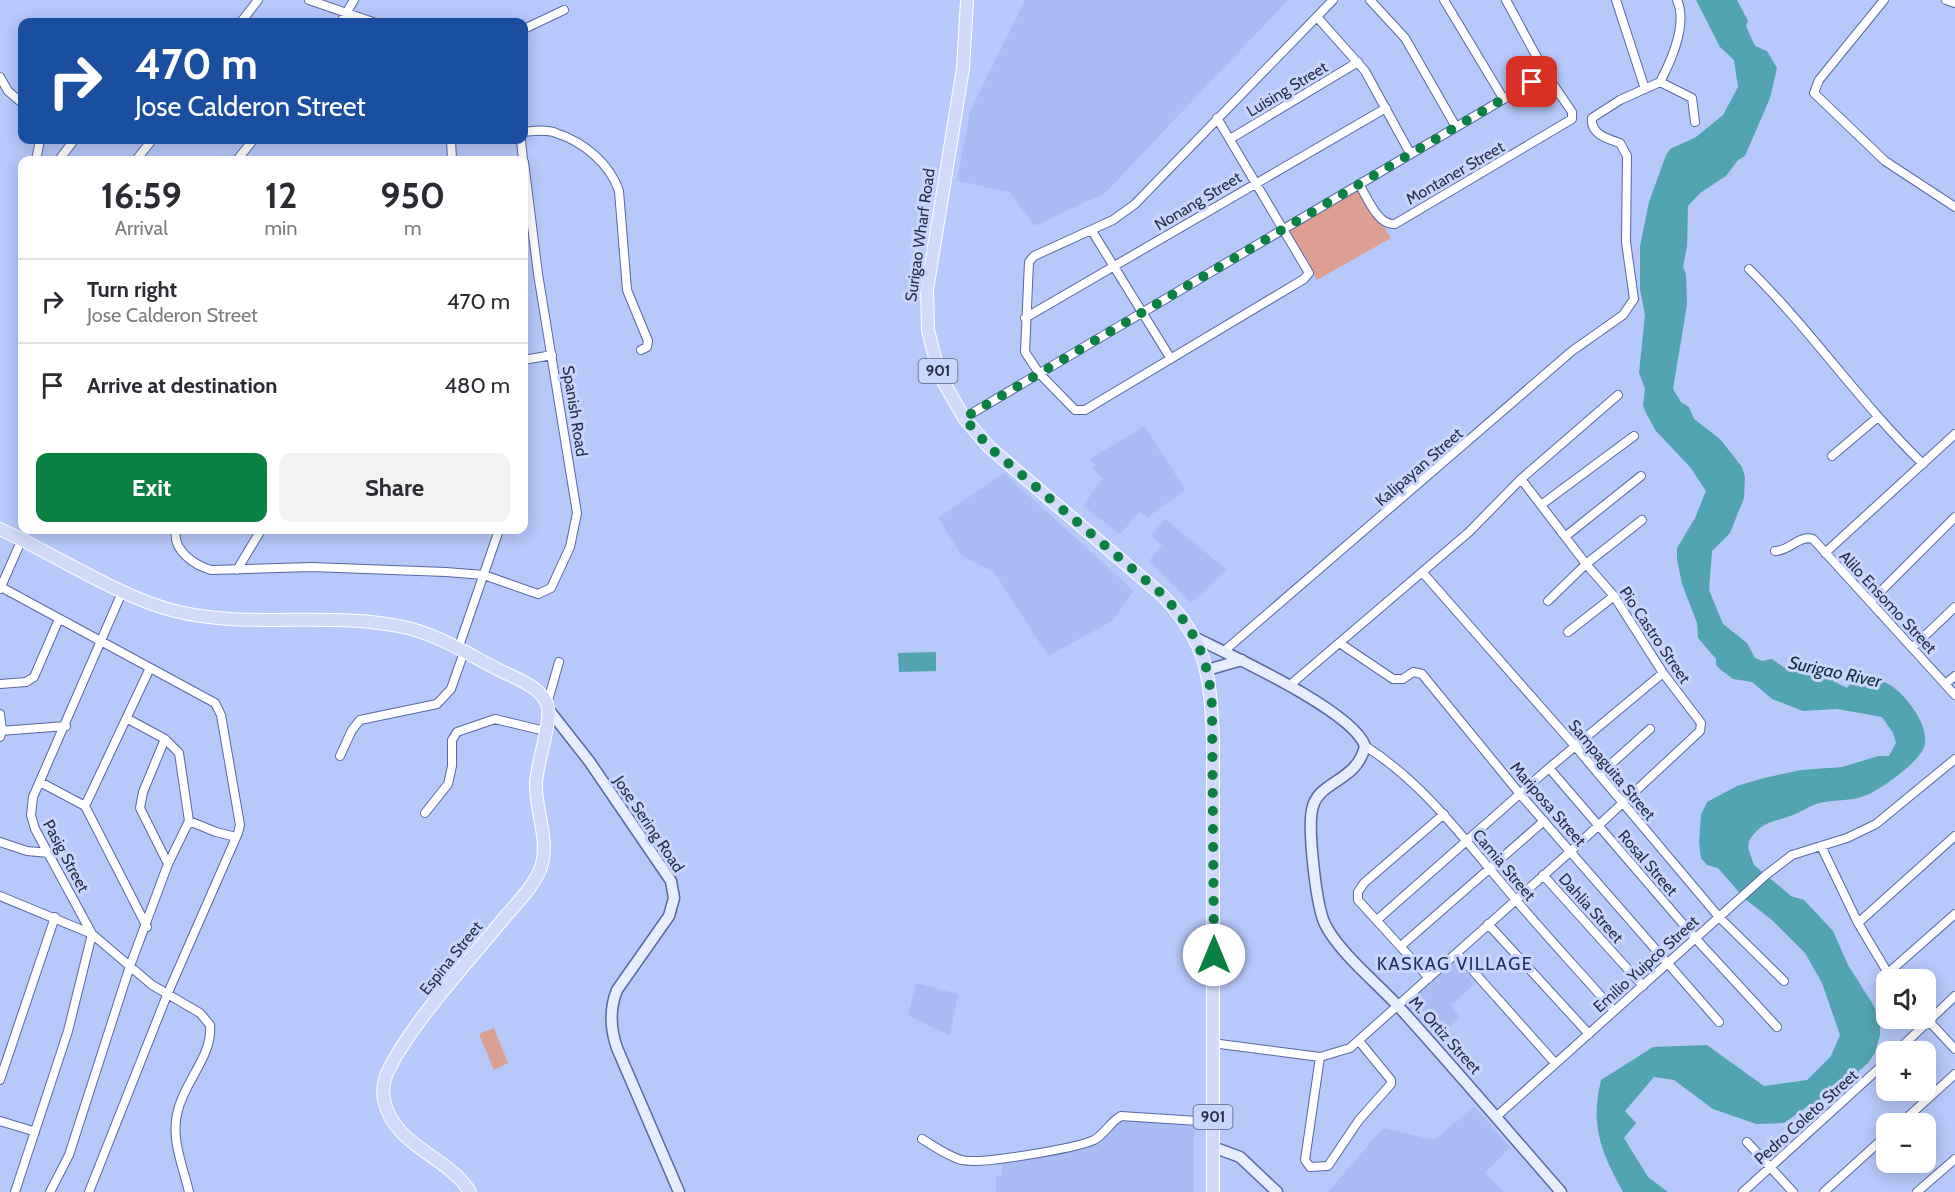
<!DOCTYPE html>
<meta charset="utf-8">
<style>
body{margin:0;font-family:Cabin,sans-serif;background:#f2f2f3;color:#2b2b33;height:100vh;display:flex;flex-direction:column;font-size:22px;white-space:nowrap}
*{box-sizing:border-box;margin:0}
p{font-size:20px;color:#7c7c81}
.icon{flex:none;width:33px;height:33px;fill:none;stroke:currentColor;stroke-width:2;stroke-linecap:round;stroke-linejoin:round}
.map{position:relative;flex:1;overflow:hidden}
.sheet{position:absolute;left:18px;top:156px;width:510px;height:378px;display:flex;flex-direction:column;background:#fff;border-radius:12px;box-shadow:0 3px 15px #0003}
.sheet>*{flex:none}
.top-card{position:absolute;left:18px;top:18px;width:510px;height:126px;border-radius:12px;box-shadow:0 3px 15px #0003;background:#1a4fa0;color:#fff;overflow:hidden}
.controls{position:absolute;left:1876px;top:969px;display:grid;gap:12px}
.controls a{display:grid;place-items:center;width:60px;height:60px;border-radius:12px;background:#fff;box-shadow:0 3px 15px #0003;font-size:30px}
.pin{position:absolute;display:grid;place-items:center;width:51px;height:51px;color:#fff;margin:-26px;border-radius:12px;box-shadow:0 3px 9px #0006}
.me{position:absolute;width:66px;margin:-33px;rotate:0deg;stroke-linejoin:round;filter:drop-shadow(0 0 4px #0008)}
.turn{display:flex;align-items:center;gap:21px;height:126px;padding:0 18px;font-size:27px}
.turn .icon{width:78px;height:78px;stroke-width:2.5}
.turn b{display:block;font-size:42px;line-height:51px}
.eta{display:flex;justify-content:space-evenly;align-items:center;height:102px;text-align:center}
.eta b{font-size:36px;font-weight:700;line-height:42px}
.cta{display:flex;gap:12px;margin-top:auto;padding:12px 18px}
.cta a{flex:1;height:69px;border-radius:12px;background:#0b8043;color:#fff;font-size:24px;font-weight:700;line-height:69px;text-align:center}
.cta a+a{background:#f2f2f3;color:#2b2b33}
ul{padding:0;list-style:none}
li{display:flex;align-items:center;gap:18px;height:84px;padding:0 18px;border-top:2px solid #e1e1e2}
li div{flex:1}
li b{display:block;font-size:22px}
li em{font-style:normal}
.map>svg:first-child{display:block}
</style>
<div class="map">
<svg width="1955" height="1192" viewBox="0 0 1955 1192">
<rect width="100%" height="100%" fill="#b7c8fb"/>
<path fill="#aabcf4" d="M1025,0H1288L1105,193L1034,226L1010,192L957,181L970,111Z
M1145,426L1185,490L1148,517L1140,512L1120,534L1083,506L1103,478L1092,469L1095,464L1090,459Z
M1004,473L1134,591L1112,621L1048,656L994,572L962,556L938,518Z
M1165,519L1227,570L1191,603L1149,561L1162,545L1151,535Z
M1455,961L1476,983L1451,1005L1460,1017L1436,1038L1406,1004Z
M916,983L958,994L950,1036L908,1015Z
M1474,1107L1510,1147L1485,1173L1504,1192H1328L1383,1128L1434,1140Z
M1119,1121L1194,1122V1192H996V1176H1002V1160L1070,1151L1099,1142Z"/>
<path fill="#de9f93" d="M1359,188L1391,238L1317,280L1288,230Z
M494,1028L508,1063L494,1070L479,1034Z"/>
<path fill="#53a4b2" d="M1696,0H1737L1748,21L1746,26L1755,46L1767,51L1777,68L1770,98L1745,156L1738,160L1726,176L1700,193L1688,206L1687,246L1683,267L1686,274L1687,305L1673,389L1681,402L1689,407L1694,419L1720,439L1742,467L1745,477L1744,498L1730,533L1712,551L1709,590L1723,624L1747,643L1755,658L1762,661L1772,659L1783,667L1795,671L1830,675L1833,676V681L1847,688L1850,684C1860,681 1872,678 1882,681C1901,687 1932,726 1924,747C1919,762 1884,787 1869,794C1853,802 1836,799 1820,803C1810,805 1800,813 1790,816C1771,823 1762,821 1749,841L1748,848L1754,865L1791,896L1804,900L1833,931L1848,965L1874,1006L1880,1026V1035L1875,1053L1868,1063L1823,1103L1817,1107L1808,1106L1784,1123L1756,1124L1713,1109L1674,1080L1654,1077L1625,1111L1636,1123L1624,1138L1648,1177L1668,1192H1623C1601,1151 1590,1127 1601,1080L1653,1047L1707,1045L1764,1086L1807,1080L1831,1056L1840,1035L1822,983L1805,953L1772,920L1745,899L1718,868L1707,865L1701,858L1699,842L1701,815L1707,802L1737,786L1764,778L1801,770L1842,767L1878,756H1889L1896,743L1893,733L1882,717L1837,709L1803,711L1772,699L1752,682L1733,679L1721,670L1716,665V659L1698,638L1697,623L1682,584L1677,560V548L1695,518L1706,491L1690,467L1656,431L1647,415L1643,406L1645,389L1639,373L1645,315L1640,289V246L1649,202L1666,155L1670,149L1696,137L1723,115L1738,87L1734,60L1720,47Z
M936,652V671L899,672L898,653Z"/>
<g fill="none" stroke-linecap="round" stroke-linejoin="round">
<g stroke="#5868a2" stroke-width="10">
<path id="street" d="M309,0L373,22
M1370,0L1405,38L1456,127
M1444,0L1503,98
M1616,0L1645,89
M1884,0L1819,80L1814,93L1885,161L1955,207
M1946,0L1955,3
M1317,17L1365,71L1410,153
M241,22L258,0
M341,22L354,0
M524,29L564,10
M0,77L8,91L22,103
M1660,82L1692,98L1695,122
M1217,118L1309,273L1304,279L1085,410H1075L1039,373L1025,352L1029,262L1034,256L1113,220L1135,204L1333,0
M524,132C534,131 546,129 556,133C584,142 610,164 619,191L627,290L648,341L647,347L641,350
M1230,139L1358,62
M451,140L452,160
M521,140L523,160
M36,160L40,140
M59,160L74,140
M136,160L152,140
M237,160L253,140
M1359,184C1367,197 1378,226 1395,224L1572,119V112L1546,74L1506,0
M1092,231L1171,359
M1749,269C1811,330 1860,403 1923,464
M1025,318L1386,108
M524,360L552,355
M964,418L1546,74
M1832,456L1878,417
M1521,479L1618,395
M1541,505L1634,436
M176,530C172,550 194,565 211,570L311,567L446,572L484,575L538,594L551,588L570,547L577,513L538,274L524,162
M1566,536L1641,476
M1775,551C1790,551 1798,535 1813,539L1955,695
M1825,553L1955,434
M237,570L261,530
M1423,573L1575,746L1719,917L1784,981
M1,587L215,703L221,715L240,825L238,833L167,995L89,1192
M0,589L22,539
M123,590L33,797L31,815L35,829L92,934L152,985L200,1013L210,1025C213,1055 185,1081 178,1110C170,1138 183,1166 189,1192
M1548,601L1586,564L1642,520
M1870,602L1955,517
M1568,632L1614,596
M1341,644L1393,679H1403L1413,672L1422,674L1520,794L1719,1022
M1912,648L1955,607
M458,649L499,530
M1223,652L1572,351L1623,315L1634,299L1626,242L1627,156L1620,143C1608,139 1590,134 1592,118L1620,100L1660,82C1671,61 1688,24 1677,0
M0,684L26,682L34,677L59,619
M1945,684L1955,676
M547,704L559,662
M0,714L2,731L0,737
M0,731L66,726
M165,739L143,792L140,808L168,864
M1365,746C1427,785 1469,846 1516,900C1548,938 1582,974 1614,1011
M340,756L352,730L360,720L437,704L451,689L464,652
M1549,768L1696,939L1777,1027
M1600,774L1650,729
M40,782L85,806
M425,813L448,784L452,766V740L457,732L495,719L545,731
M189,821L216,832L236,837
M0,842L27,851L49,853
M1821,846L1858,923L1892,980
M1543,875L1643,986
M0,896L92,934L68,1031L15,1192
M1377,920L1549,768L1663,673
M1858,923L1955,836
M1488,924L1589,1034
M147,927L85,806L150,668
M1402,945L1544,821
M1457,953L1555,1063
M1888,973L1955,914
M1429,978L1358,900V892L1364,883L1444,814
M1926,1018L1955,1049
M1212,1043L1320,1057L1350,1048L1571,851L1700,731L1701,723L1663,673L1614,596L1586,564L1521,479L1469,532L1290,685
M1896,1052L1955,996
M1320,1057L1305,1160L1310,1167L1328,1166L1359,1120L1391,1084V1080L1359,1041
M0,1080L55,917
M1497,1116L1766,875L1792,855L1847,838L1876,824L1955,759
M0,1121L33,1131
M1900,1124L1955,1074
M922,1139C934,1146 949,1157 962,1160C979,1165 1077,1148 1094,1140C1105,1134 1110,1122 1121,1116L1213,1122
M1747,1142L1793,1192
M50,1192L69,1155L130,966L168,864L189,821L179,753L165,739L128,719
M1743,1192L1887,1061
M1824,1192L1887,1135
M1917,1192L1955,1159"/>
</g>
<g stroke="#5868a2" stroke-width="13">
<path id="secondary" d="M1196,638C1232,656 1353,711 1365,746C1357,783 1317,780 1312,810C1308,830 1316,909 1326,926C1340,953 1378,984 1399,1007C1454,1068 1507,1130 1561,1192
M1207,670L1242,660
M549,710L589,761L671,881L674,898L669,916L617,990C609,1010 610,1028 617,1048L679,1192
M1213,1147L1240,1157L1277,1192"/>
</g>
<g stroke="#fff" stroke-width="14">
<path id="primary" d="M967,0L963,68L927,290L928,330L939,374L964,418L989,447L1162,595C1208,643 1210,675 1213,739V1192
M0,529C54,554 119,597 175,611C251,630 332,610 408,628C440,636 470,655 499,670C515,678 545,688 548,708C551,724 537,763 536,783C535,812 551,842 540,870C532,888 517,903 505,917C469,961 412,1022 388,1071C384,1080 382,1090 384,1100C394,1147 447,1155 470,1192"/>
</g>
<use href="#street" stroke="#fff" stroke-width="8"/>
<use href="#secondary" stroke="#e8edfb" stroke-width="10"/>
<use href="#primary" stroke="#d1daf8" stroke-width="12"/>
</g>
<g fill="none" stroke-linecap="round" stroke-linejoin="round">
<path stroke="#0b8043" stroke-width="10" stroke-dasharray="0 18" d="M1214,955L1212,707C1209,658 1195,630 1162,594L989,447L964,418L1532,82"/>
</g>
<g text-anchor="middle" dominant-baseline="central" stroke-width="6" stroke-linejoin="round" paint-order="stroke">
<g fill="#c8d5fc" stroke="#57617e" stroke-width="1.5">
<rect x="918.5" y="359" width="39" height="24" rx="4.5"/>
<rect x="1193.5" y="1105" width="39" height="24" rx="4.5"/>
</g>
<g font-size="15" font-weight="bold" fill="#272f48">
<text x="938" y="371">901</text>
<text x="1213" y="1117">901</text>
</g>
<g font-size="16" fill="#272f48" stroke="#c8d5fc">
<text transform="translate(1287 89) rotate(-31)">Luising Street</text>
<text transform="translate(1455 173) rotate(-30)">Montaner Street</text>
<text transform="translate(1198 201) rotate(-31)">Nonang Street</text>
<text transform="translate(920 235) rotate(-82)">Surigao Wharf Road</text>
<text transform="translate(575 411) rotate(81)">Spanish Road</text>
<text transform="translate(1419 467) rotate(-41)">Kalipayan Street</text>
<text transform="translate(1888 602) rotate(47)">Alilo Ensomo Street</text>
<text transform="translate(1655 635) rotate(56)">Pio Castro Street</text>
<text transform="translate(1612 770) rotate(50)">Sampaguita Street</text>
<text transform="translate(1548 804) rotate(49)">Mariposa Street</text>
<text transform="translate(649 824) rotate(56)">Jose Sering Road</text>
<text transform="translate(66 856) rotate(62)">Pasig Street</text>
<text transform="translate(1648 863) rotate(49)">Rosal Street</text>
<text transform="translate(1504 865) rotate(50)">Camia Street</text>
<text transform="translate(1591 908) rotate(48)">Dahlia Street</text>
<text transform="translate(451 958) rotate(-51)">Espina Street</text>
<text transform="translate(1646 964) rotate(-42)">Emilio Yuipco Street</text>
<text transform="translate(1445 1035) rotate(48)">M. Ortiz Street</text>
<text transform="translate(1806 1117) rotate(-42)">Pedro Coleto Street</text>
</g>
<g font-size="18" font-style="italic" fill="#0c343a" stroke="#c8d5fc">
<text transform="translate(1835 672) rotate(12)">Surigao River</text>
</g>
<g font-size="18" letter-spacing="1.5" fill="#202c5f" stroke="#c8d5fc">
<text x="1455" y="964">KASKAG VILLAGE</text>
</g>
</g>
</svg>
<div class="controls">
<a><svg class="icon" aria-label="sound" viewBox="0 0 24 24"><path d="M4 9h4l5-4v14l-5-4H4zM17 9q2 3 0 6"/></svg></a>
<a>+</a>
<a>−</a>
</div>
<div class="pin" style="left:1532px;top:82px;background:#d93025"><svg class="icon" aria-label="arrive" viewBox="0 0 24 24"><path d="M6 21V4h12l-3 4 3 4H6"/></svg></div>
<svg class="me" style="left:1214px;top:955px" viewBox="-20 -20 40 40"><circle r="19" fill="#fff"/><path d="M0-13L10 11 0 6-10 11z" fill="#0b8043"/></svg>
<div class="top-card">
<div class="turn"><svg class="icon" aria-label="right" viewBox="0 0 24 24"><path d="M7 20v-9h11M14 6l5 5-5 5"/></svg><div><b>470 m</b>Jose Calderon Street</div></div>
</div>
<section class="sheet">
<div class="eta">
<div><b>16:59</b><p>Arrival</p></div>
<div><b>12</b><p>min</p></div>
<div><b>950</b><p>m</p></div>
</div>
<ul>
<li><svg class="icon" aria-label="right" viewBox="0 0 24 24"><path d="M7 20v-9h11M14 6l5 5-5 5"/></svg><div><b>Turn right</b><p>Jose Calderon Street</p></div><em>470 m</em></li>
<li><svg class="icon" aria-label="arrive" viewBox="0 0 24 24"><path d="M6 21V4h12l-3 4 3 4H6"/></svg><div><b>Arrive at destination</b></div><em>480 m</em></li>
</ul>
<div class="cta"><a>Exit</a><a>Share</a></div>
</section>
</div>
